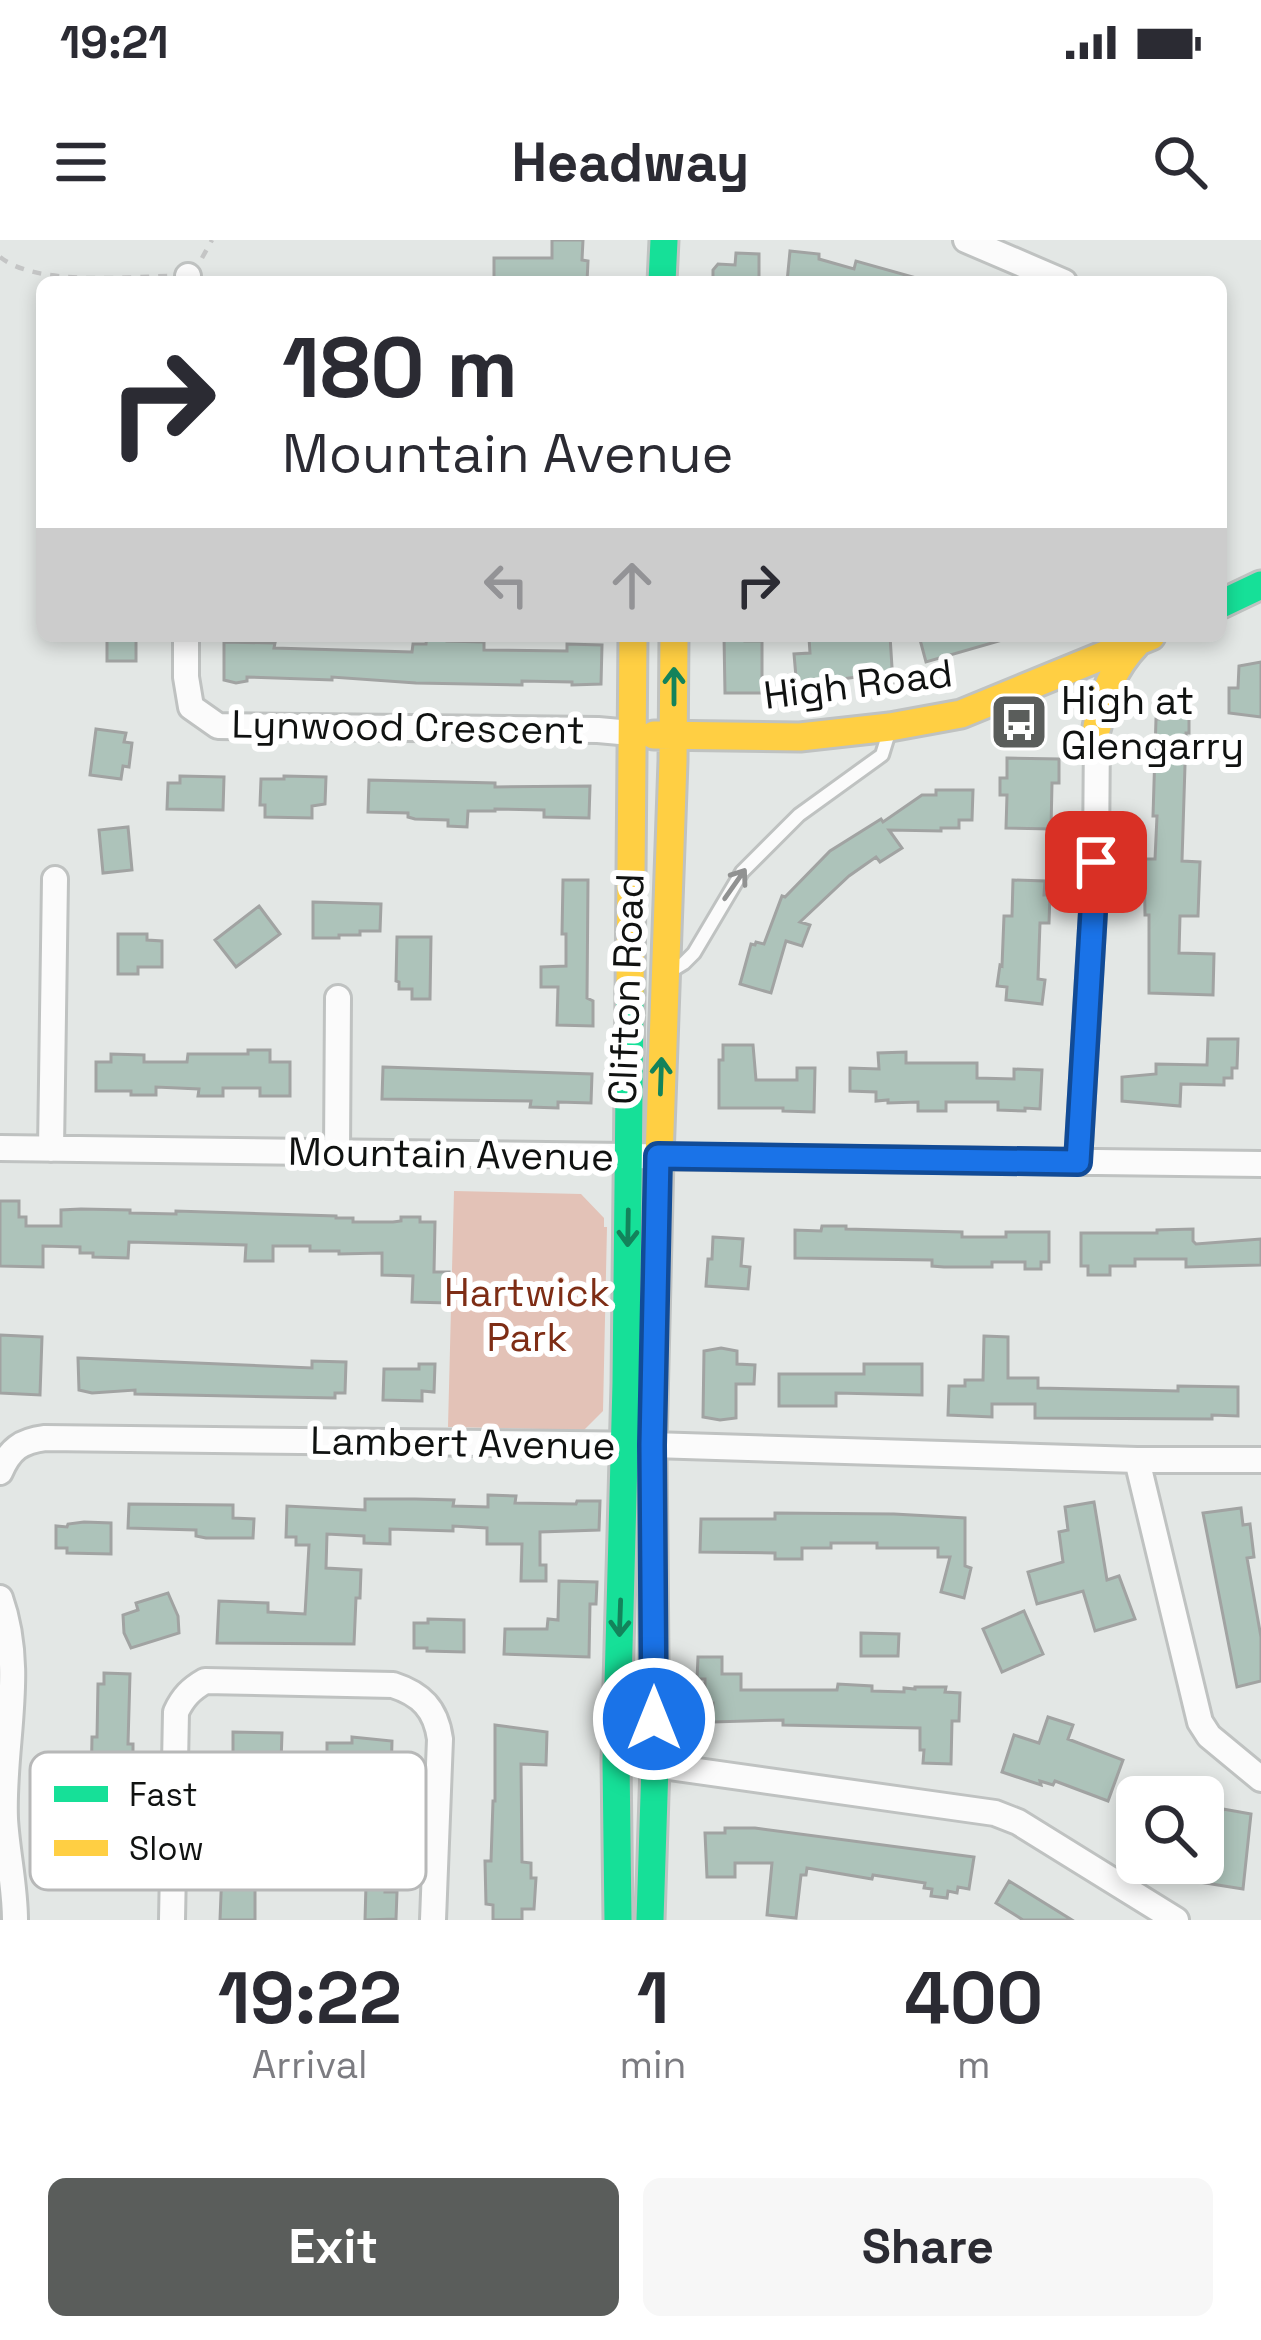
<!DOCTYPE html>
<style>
body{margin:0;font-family:"Space Grotesk",sans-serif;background:#f7f7f7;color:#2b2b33;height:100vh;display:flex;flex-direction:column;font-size:45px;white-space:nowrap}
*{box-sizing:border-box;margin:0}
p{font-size:39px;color:#7c7c81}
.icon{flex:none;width:66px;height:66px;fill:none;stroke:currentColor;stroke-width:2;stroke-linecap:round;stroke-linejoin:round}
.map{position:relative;height:1680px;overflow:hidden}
.side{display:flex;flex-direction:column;background:#fff;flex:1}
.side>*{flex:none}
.hud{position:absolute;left:36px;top:36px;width:1191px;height:366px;border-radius:18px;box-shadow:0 6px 18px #0003;background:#fff;color:#2b2b33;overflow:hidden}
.fabs{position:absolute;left:1116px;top:1536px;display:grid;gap:24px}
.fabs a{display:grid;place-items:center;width:108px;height:108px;border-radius:18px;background:#fff;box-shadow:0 6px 18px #0003;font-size:60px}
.pin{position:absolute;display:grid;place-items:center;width:102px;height:102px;color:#fff;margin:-51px;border-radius:24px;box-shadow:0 6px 18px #0006}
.me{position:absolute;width:132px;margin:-66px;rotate:0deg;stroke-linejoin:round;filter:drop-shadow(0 0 9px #0008)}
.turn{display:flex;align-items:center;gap:42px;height:252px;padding:0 48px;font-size:54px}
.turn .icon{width:156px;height:156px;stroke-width:2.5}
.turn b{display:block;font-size:84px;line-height:102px}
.lanes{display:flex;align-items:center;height:114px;padding:0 48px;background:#0003;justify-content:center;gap:60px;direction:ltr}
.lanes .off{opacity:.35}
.eta{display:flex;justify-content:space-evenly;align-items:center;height:204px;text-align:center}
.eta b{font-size:72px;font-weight:700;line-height:84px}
.action{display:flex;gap:24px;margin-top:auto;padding:24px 48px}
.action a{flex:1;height:138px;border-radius:18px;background:#5a5d5b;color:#fff;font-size:48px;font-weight:700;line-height:138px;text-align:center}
.action a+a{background:#f7f7f7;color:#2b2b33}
.status{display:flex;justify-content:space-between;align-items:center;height:84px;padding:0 60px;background:#fff;direction:ltr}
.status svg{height:33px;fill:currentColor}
header{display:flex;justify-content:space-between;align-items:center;height:156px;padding:0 48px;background:#fff;font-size:54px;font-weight:700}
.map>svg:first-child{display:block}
</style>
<div class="status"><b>19:21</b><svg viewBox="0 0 49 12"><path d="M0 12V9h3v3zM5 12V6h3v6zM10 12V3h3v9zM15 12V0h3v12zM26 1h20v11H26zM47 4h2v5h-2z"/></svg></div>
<header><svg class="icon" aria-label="menu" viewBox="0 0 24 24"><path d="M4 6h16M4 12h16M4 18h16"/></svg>Headway<svg class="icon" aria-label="search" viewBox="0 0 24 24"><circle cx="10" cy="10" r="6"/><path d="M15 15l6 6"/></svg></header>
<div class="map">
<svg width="1261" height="1680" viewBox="0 0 1261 1680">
<rect width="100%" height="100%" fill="#e3e7e5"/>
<path fill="#e3c2b7" d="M454,951L581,954L604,978V987H607L603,1171L584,1190L448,1187Z"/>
<path fill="#adc3ba" stroke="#a1a3a2" stroke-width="3" d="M552,0H583L582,20L588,21L587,42H550V38H494V18H552Z
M790,11L819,14V19L854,29L856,21L913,37L912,42H787Z
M736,13L759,14V42H713V30L718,24L735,25Z
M107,396H136V421H107Z
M427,396H447V401L484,402V410L567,411V404L602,405L601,444L572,445V442L522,441V445L416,443L332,437V440L247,437V441L236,443L224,440V402L275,403L274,408L412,412L413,404H426Z
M724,396H745V401H762V453H725Z
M837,396H890L893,443L873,445L872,435L834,440V447L797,449L794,414L810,413L809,398Z
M919,396H998L999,401L926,422Z
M1261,422V477L1229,473V448H1238L1239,426Z
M1160,468L1189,469V493H1186L1182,621L1200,622L1198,676H1180L1179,713L1214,714L1213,755L1149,753V675H1145L1144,619H1155L1157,576H1153L1156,479H1159Z
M96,489L126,493L124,502L132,503L129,527L123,526L121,539L90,535Z
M1007,518L1059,519V543H1052L1051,589L1006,588L1007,555H1000V538H1007Z
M180,536L224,537L223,570L167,569L168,543H180Z
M284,536L326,537L325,564L312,566V578L265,577V565H260L261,539H284Z
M369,540L495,543V547L590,546L589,578L544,577V570L495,569V571H468L467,587L448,586V580L415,579L408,577V573L368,572Z
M936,550H973L972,580H959V588H941V591L889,590L902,608L880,622L876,617L849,636L800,682L810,685L802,706L786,701L771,753L740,744L751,704L755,705L756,702L764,704L782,656L785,657L830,611L881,579L883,582L922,555H936Z
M128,587L132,630L103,633L99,590Z
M563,640H588L587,758L593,761V786L557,785L558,747H541V727L566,726V694H562Z
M1013,640L1045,641L1044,655H1050L1049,683H1040L1038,739L1045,740L1042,764L1006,760L1007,747L997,746L1000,725L1002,726L1004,676H1012Z
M313,662L381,664L380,691H360V695H339V698H313Z
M259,666L280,694L236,727L215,700Z
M118,694H147V700L162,701V727H138V734H118Z
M397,697H431L430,759H412V749H399V742L396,741Z
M1208,799H1238L1237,828H1232V838H1224V845L1181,844L1180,866L1122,861V837L1156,834V824L1207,825Z
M723,805H753L756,840H797V828H815L814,872L783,871V868H719V820H723Z
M248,810H270V822H290V856H260V848H223V856H198L199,849L156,847V855H131V851H96V822H111V814L144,815V822H187L188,814H248Z
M906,812V823H977V838L1014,839V829L1042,830L1040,869L1025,868V871L998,870V862H946V871H918V862L888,863V860L876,861V852L850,851V828L879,829L878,813Z
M383,827L592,834L591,863L558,862V868L530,867L531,861L382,859Z
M0,961H19V977H26V986H61V970L81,969L130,970V973L176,974V971L336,976V978H353V982H393L401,981V977H420V982H435L434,1032H449L448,1063L412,1062L413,1036L382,1035V1013L339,1014V1011H310V1006H273V1021H245L246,1005L129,1002L128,1018L93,1017V1013H80V1007L43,1006V1027L0,1026Z
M822,986H846V989L962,992V997H1006V992H1049V1022H1041V1029H1025V1022H992V1027H944L932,1026V1020L795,1018V990L821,991Z
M1193,989V1001L1196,1004L1261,999V1025L1186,1027V1019H1135V1026H1110V1035H1088V1026H1081V993H1157V990Z
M713,997L743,999L741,1026L750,1027L748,1049L706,1046L708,1019H712Z
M0,1095L42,1097L40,1155L0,1153Z
M984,1096L1008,1097V1138H1038V1148L1178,1151V1146L1238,1147V1176L1212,1175V1179L1035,1178V1164H992V1177L948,1175L949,1146H965V1140H983Z
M721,1108L737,1111V1124L755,1125L754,1144H736V1178L720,1180L703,1177L704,1111Z
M78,1118L312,1128V1121L346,1122L345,1153H335V1158L135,1154V1150L92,1153L79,1150Z
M419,1124H435L434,1152L422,1151V1161L383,1160L384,1129H419Z
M864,1124H922V1155L836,1153V1166H779V1134H864Z
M488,1255L516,1256L515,1263L576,1264L577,1261H600L599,1290L540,1292V1325H546V1341H521L522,1304H487V1288L453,1286V1291L390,1289V1304L364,1303V1296L327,1294L326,1328L361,1330L360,1358H356L354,1404L217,1403L219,1361L268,1363V1372L305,1374L309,1305H296V1297H286L287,1266L365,1270V1259H415L454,1260L453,1266L488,1267Z
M1094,1262L1107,1340L1119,1336L1135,1379L1095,1391L1083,1351L1037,1364L1028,1332L1063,1322L1059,1292L1068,1290L1065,1267Z
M129,1264L233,1265V1278L254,1279L253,1298H206L196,1296V1290L128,1288Z
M1241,1268L1243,1285L1250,1284L1254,1317L1247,1318L1261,1397V1441L1237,1447L1203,1273Z
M775,1273L894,1274L965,1278V1326L971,1328L964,1358L941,1352L950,1317H938V1308H877V1303H831V1308H802V1319H775V1313L700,1312L701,1279H775Z
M84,1282L111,1283V1314L67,1313V1308H56V1286L67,1287L68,1284Z
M559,1341L597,1342L596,1364H590L589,1417L504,1414L505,1389H547L548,1379L558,1380Z
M168,1353L178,1376L179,1393L131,1408L124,1393L123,1375L138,1370L136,1363Z
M1024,1371L1043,1414L1002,1432L983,1389Z
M428,1379L464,1380V1412L427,1411V1408H414V1383H428Z
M861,1393L899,1394L898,1416H861Z
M698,1417H722V1434H741V1450H837L838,1444L872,1446V1451L904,1452V1448L915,1449V1447H946L945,1452L960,1453L959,1481H952L951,1524L923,1523L924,1510H920V1488L783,1485V1480L713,1482V1463H705V1439H697Z
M104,1433L130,1434L128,1504H133V1570H125L124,1605H134L133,1626L85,1624L83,1582L97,1583L98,1550H91L92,1497H97L98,1444H104Z
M1048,1477L1073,1485L1068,1499L1123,1520L1108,1561L1055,1541L1053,1545L1040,1541L1041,1545L1002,1532L1014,1495L1039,1503Z
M495,1485L547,1492L546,1525L521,1524L522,1622L531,1623V1638H536L534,1669H522V1680H493V1665L486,1664L485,1621H491L493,1561H495Z
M233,1492L282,1493L281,1523L233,1522Z
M352,1497L392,1501L391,1538L368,1537V1533L327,1532V1503H352Z
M224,1561L256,1562V1567L267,1568L266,1582L255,1587V1680H220L223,1604H220Z
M1223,1569L1251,1574L1243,1649L1199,1642L1202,1624L1215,1626Z
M368,1575L393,1576L394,1616H388L385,1652H397L396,1679L365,1680Z
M725,1588H755L974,1617L969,1649L958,1647L957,1653L948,1651L947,1658L931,1656L932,1649L924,1648L925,1643L873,1635L872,1639L807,1628L806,1635H801L796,1678L767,1675L772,1623H735V1637H707L705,1593H725Z
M1009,1641L1072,1680H1023L996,1663Z"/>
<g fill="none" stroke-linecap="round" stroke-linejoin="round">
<g stroke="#bfc2c1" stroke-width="18">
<path id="lane" d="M671,731L684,723L694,713L742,632L799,575L882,515L890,489"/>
</g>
<g stroke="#bfc2c1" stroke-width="30">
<path id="street" d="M966,0L1064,42
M188,42V36
M186,396V437L191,467L218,486L598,490L631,493
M0,908L1261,924
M51,909L55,639
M337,913L338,758
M1078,922L1096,622L1097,487
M1137,1220L1200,1482L1209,1496L1261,1539
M0,1232C10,1209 21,1201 45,1198L652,1205L1137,1220H1261
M0,1358C26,1431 2,1504 5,1579C7,1613 15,1646 15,1680
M655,1525L995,1573L1018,1582L1176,1680
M172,1680L176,1472C183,1457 191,1449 205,1441L393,1445C421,1454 436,1469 440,1499L433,1680"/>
</g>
<g stroke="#bfc2c1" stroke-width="33">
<path id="fast" d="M662,42L664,0
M1221,364L1261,345
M618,1680L616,1520L626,1143L630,753
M650,1680L655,1525L652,1205L659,918"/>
</g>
<g stroke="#bfc2c1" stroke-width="33">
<path id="slow" d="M1097,487C1103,455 1113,428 1136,404
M654,495L800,497L890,487L961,474L1151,396
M630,753L633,396
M659,918L673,521L674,396"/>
</g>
<path stroke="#c4c5c5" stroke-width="4.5" stroke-dasharray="9 9" stroke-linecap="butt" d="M0,17C36,46 124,37 170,36
M202,18L212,0"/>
<use href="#lane" stroke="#fbfbfb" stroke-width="12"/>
<use href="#street" stroke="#fbfbfb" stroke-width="24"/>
<use href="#fast" stroke="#16e098" stroke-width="27"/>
<use href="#slow" stroke="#ffcf43" stroke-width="27"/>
</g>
<defs><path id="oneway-shaft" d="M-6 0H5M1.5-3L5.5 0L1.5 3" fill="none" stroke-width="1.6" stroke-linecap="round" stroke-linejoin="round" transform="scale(3)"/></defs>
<g stroke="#13835b">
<use href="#oneway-shaft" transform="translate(674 446) rotate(-90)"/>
<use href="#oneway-shaft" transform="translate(661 836) rotate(-88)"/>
<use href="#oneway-shaft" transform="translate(628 988) rotate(91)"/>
<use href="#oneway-shaft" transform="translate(620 1378) rotate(92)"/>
</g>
<use stroke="#919292" href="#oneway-shaft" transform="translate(735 644) rotate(-55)"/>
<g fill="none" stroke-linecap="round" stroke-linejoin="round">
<g stroke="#114b97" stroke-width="30">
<path id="route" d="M654,1479L652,1205L658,916L1078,922L1096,622"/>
</g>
<use href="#route" stroke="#1a73e8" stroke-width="21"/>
</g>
<defs>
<g id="bus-square" transform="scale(3)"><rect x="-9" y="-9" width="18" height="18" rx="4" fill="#5a5d5b" stroke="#fff"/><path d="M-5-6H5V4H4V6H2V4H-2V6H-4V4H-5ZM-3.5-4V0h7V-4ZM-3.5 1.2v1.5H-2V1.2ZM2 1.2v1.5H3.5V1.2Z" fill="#fff"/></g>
</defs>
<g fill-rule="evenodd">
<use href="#bus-square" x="1019" y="482"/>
</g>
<g text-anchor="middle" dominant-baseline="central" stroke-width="12" stroke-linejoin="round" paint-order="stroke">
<g font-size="39" fill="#101211" stroke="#fff">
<text transform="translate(858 444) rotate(-7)">High Road</text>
<text transform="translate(408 487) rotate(1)">Lynwood Crescent</text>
<text transform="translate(626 749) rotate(-88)">Clifton Road</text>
<text transform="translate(451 914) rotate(1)">Mountain Avenue</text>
<text transform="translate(463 1203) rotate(1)">Lambert Avenue</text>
</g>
<g font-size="39" fill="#101211" stroke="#fff" text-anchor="start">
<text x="1061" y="460">High at<tspan x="1061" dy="45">Glengarry</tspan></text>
</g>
<g font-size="39" fill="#7e2d15" stroke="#fff">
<text x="527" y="1052">Hartwick<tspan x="527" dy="45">Park</tspan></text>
</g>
</g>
<rect x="30" y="1512" width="396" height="138" rx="18" fill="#fff" stroke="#b7b8b8" stroke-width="3"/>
<rect x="54" y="1546" width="54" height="16" fill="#16e098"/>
<rect x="54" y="1600" width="54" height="16" fill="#ffcf43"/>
<g font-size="33" fill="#101211">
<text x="129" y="1566">Fast</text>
<text x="129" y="1620">Slow</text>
</g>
</svg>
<div class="fabs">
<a><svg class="icon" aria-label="search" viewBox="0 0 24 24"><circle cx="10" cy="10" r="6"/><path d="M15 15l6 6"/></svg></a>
</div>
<div class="pin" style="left:1096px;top:622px;background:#d93025"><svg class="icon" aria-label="arrive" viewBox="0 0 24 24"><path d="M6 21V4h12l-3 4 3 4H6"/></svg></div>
<svg class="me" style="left:654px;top:1479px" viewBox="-20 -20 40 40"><circle r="17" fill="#1a73e8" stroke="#fff" stroke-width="3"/><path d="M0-11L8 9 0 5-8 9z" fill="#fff"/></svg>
<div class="hud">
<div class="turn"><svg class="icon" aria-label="right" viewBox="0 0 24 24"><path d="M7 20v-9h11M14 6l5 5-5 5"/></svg><div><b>180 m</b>Mountain Avenue</div></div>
<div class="lanes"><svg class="icon off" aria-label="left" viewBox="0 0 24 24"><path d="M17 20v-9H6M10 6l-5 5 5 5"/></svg><svg class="icon off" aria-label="ahead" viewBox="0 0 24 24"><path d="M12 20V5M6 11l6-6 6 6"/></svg><svg class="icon" aria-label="right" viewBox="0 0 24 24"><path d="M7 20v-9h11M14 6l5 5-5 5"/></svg></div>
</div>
</div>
<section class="side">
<div class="eta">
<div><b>19:22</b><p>Arrival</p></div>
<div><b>1</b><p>min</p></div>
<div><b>400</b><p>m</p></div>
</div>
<div class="action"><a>Exit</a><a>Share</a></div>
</section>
